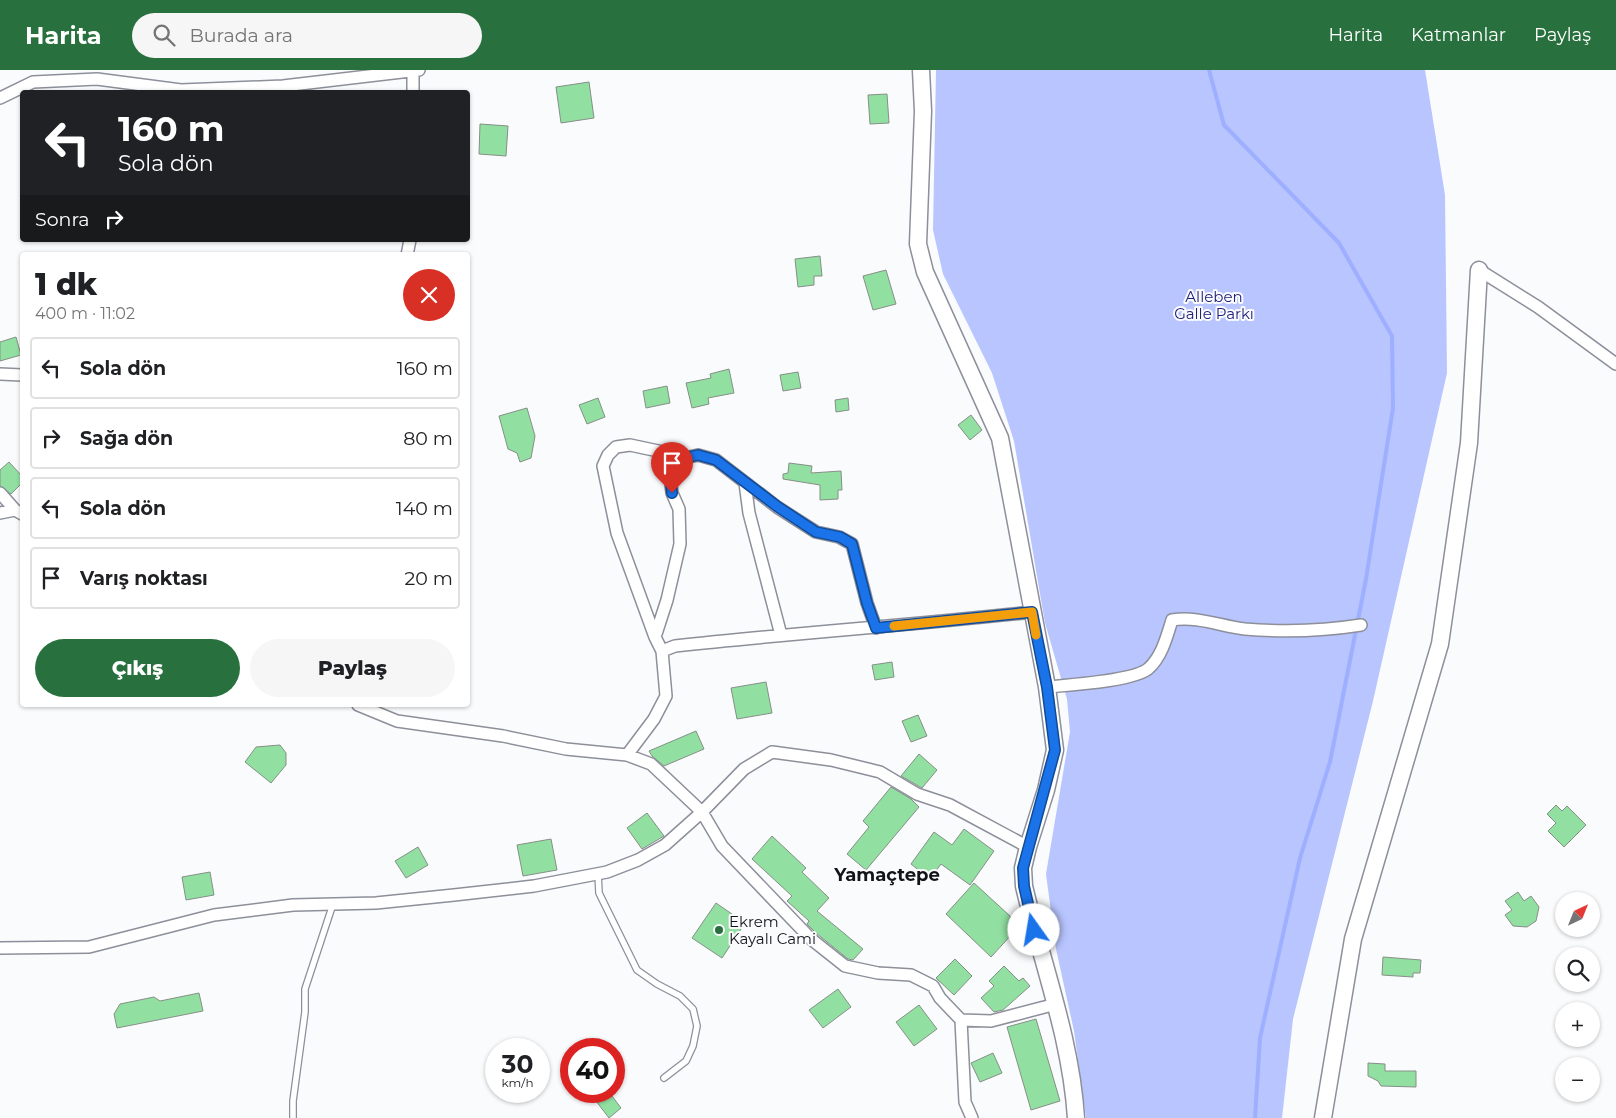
<!DOCTYPE html>
<html lang="tr">
<meta charset="utf-8">
<style>
body{margin:0;font-family:Montserrat,sans-serif;background:#f6f6f6;color:#202124;height:100vh;display:flex;flex-direction:column;font-size:19px;white-space:nowrap}
*{box-sizing:border-box;margin:0}
p{font-size:16px;color:#757577}
.icon{flex:none;width:28px;height:28px;fill:none;stroke:currentColor;stroke-width:2;stroke-linecap:round;stroke-linejoin:round}
.map{position:relative;flex:1;overflow:hidden}
.drawer{position:absolute;left:20px;top:182px;width:450px;height:455px;display:flex;flex-direction:column;background:#fff;border-radius:5px;box-shadow:0 1px 4px #0004}
.drawer>*{flex:none}
.guide{position:absolute;left:20px;top:20px;width:450px;height:152px;border-radius:5px;box-shadow:0 1px 4px #0004;background:#202124;color:#fff;overflow:hidden}
.needle{width:32px;rotate:43deg}
.tools{position:absolute;left:1555px;top:822px;display:grid;gap:10px}
.tools a{display:grid;place-items:center;width:45px;height:45px;border-radius:50%;background:#fff;box-shadow:0 1px 4px #0004;font-size:25px}
.speed{position:absolute;left:485px;top:968px;display:flex;gap:10px;font-size:25px;font-weight:700;text-align:center}
.speed>*{display:grid;place-content:center;width:65px;height:65px;border-radius:50%;background:#fff;box-shadow:0 1px 4px #0004;line-height:1}
.speed small{font-size:12px;font-weight:400}
.speed .limit{border:8px solid #d22;background:#fff;color:#111}
.pin{position:absolute;display:grid;place-items:center;width:42px;height:42px;color:#fff;margin:-51px -21px;border-radius:50% 50% 50% 0;rotate:-45deg;box-shadow:0 0 5px #0007}
.pin .icon{rotate:45deg}
.me{position:absolute;width:55px;margin:-28px;rotate:347deg;stroke-linejoin:round;filter:drop-shadow(0 0 4px #0008)}
.turn{display:flex;align-items:center;gap:18px;height:105px;padding:0 15px;font-size:22px}
.turn .icon{width:65px;height:65px;stroke-width:2.5}
.turn b{display:block;font-size:35px;line-height:42px}
.then{display:flex;align-items:center;height:48px;padding:0 15px;background:#0003;gap:10px;font-size:19px}
.round{display:grid;place-items:center;flex:none;width:52px;height:52px;border-radius:26px;background:#f6f6f6}
.overview{display:flex;align-items:center;justify-content:space-between;height:85px;padding:0 15px}
h1{font-size:30px;font-weight:800;line-height:38px}
.primary-button{display:flex;gap:10px;margin-top:auto;padding:10px 15px}
.primary-button a{flex:1;height:58px;border-radius:30px;background:#28703d;color:#fff;font-size:20px;font-weight:800;line-height:58px;text-align:center}
.primary-button a+a{background:#f6f6f6;color:#202124}
ul{padding:0;list-style:none}
li{display:flex;align-items:center;gap:15px;height:62px;margin:0 10px 8px;padding:0 5px;border:2px solid #e0e0e0;border-radius:5px}
li div{flex:1}
li b{display:block;font-size:19px}
li em{font-style:normal}
header{display:flex;align-items:center;gap:30px;box-sizing:border-box;height:70px;padding:0 25px;background:#28703d;color:#fff}
header strong{font-size:24px}
nav{display:flex;gap:28px;margin-inline-start:auto;font-size:18px}
.search{width:350px;height:45px;background:#f6f6f6;display:flex;align-items:center;gap:12px;box-sizing:border-box;padding:0 18px;border-radius:28px;color:#757577;font-size:19px}
.map>svg:first-child{display:block}
</style>
<header>
<strong>Harita</strong>
<div class="search"><svg class="icon" aria-label="search" viewBox="0 0 24 24"><circle cx="10" cy="10" r="6"/><path d="M15 15l6 6"/></svg>Burada ara</div>
<nav><a>Harita</a><a>Katmanlar</a><a>Paylaş</a></nav>
</header>
<div class="map">
<svg width="1616" height="1048" viewBox="0 0 1616 1048">
<rect width="100%" height="100%" fill="#fafbfd"/>
<path fill="#b8c5fe" d="M936,0H1425L1445,125L1447,303L1373,631L1293,949L1282,1048H1086L1074,961L1056,879L1046,804L1070,662L1067,629L1045,553L1014,371L992,303L943,204L933,160Z"/>
<g fill="none" stroke-linecap="round" stroke-linejoin="round">
<path stroke="#9eafff" stroke-width="4" d="M1209,0L1224,55L1339,173L1392,266L1393,338L1366,509L1330,692L1300,788L1260,968L1255,1048"/>
</g>
<path fill="#91e0a2" stroke="#868f87" d="M589,12L594,48L561,53L556,17Z
M887,24L889,53L870,54L868,25Z
M480,54L508,56L506,86L479,84Z
M820,186L822,206H814V215L798,217L795,189Z
M886,200L896,234L873,240L863,206Z
M16,267L21,285L0,291V272Z
M729,299L734,323L708,328L709,334L692,338L686,313L711,308L710,304Z
M798,302L801,318L783,321L780,305Z
M667,316L670,333L646,338L643,321Z
M598,328L605,347L587,354L579,335Z
M848,328L849,340L836,342L835,330Z
M527,338L535,366L531,388L520,392L517,383L508,379L499,346Z
M971,345L982,360L970,370L958,355Z
M9,392L22,406V413L11,424L0,416V400Z
M789,393L812,396L811,403L841,401L842,420H838V429L820,430V415L783,409V404L788,403Z
M892,592L894,607L875,610L872,595Z
M766,612L772,643L737,649L731,618Z
M918,645L927,666L911,672L902,651Z
M696,661L704,679L664,696L652,686L649,681Z
M280,675L286,683V695L271,713L245,692L256,677Z
M919,684L937,700L922,718L901,706Z
M891,717L911,729L919,737L866,800L847,784L869,757L863,751Z
M1556,735L1562,741L1567,736L1586,755L1564,777L1548,761L1556,753L1547,744Z
M647,743L664,766L642,779L627,758Z
M964,759L994,781L970,815L941,794L930,809L911,794L934,762L952,775Z
M772,766L806,798L802,802L829,828L817,841L863,879L853,890L848,889L816,863L807,854L809,851L787,831L792,826L752,789Z
M551,769L557,800L523,806L517,775Z
M418,777L428,795L406,808L395,791Z
M210,802L214,825L186,830L182,807Z
M974,813L1010,846L1013,863L991,887L946,844Z
M1518,822L1524,831L1531,826L1539,837L1536,851L1527,857L1513,856L1505,845L1512,840L1505,831Z
M716,833L745,853L722,888L692,868Z
M1383,887L1421,890L1420,903H1413V907L1382,905Z
M955,889L972,906L954,925L936,908Z
M1004,896L1019,911L1023,908L1030,916L1003,940L994,942L981,928L994,916L989,911Z
M838,919L851,937L823,958L809,940Z
M199,923L203,941L117,958L114,944L120,934L154,927L160,931Z
M919,935L937,959L914,976L896,952Z
M1036,949L1060,1031L1031,1040L1007,957Z
M993,983L1002,1003L980,1012L971,993Z
M1368,993L1385,994V1001H1416V1017L1381,1016L1378,1011L1368,1006Z
M609,1022L621,1038L609,1048L596,1031Z"/>
<g fill="none" stroke-linecap="round" stroke-linejoin="round">
<g stroke="#8d8f9a" stroke-width="8">
<path id="lane" d="M598,804L599,823L637,900L657,914L680,926L693,939L697,956L693,976L686,991L664,1008
M293,1048V1031L305,942V919L333,834"/>
</g>
<g stroke="#8d8f9a" stroke-width="14">
<path id="street" d="M413,2V22
M0,28L33,12L97,9L181,20L283,16L419,0
M407,185L410,170
M1479,200L1538,237L1616,294
M0,304L22,305
M745,413L749,443L781,565
M0,423L15,440L22,444
M0,443L15,440
M655,567L617,463L603,396L608,385L616,377L630,375L663,382L680,389
M662,581L655,567L667,530L680,474L679,439L672,423L670,406L674,396L680,389L698,385L716,390L777,437L816,462L839,467L852,474L867,533L876,558
M1047,617C1068,615 1136,611 1149,598C1162,586 1167,566 1172,550C1198,546 1220,556 1245,559C1283,562 1323,561 1361,555
M358,635L397,651L503,666L566,679L627,685L651,694L702,742L722,776L811,869L845,896L878,903L911,905L933,916L940,928L961,950L991,951L1056,934
M627,685L654,649L666,626L662,581L675,576C794,563 913,555 1032,542
M0,878L89,877L214,845L293,835L376,833L454,825L534,816L607,802L638,790L665,775L702,742L744,699L772,682L831,690L880,702L917,724L950,735L1028,777
M961,950L965,1032L972,1048"/>
</g>
<g stroke="#8d8f9a" stroke-width="19">
<path id="secondary" d="M921,0L923,41L918,174L925,202L1000,368L1047,617L1055,680L1046,720L1028,777L1023,798L1024,816C1042,894 1071,968 1076,1048
M1323,1048L1353,869L1440,574L1469,373L1479,200"/>
</g>
<use href="#lane" stroke="#fff" stroke-width="5.5"/>
<use href="#street" stroke="#fff" stroke-width="11"/>
<use href="#secondary" stroke="#fff" stroke-width="16"/>
</g>
<g fill="none" stroke-linecap="round" stroke-linejoin="round">
<g stroke="#114b97" stroke-width="12">
<path id="route" d="M672,423L670,406L674,396L680,389L698,385L716,390L778,437L816,462L840,467L852,474L867,533L876,558L1032,542L1047,617L1055,680L1023,798L1024,816L1034,860"/>
</g>
<use href="#route" stroke="#1a73e8" stroke-width="9"/>
<path stroke="#f59e0b" stroke-width="9" d="M894,556L1032,542L1036,565"/>
</g>
<circle fill="#28703d" stroke="#fafbfd" stroke-width="2" cx="719" cy="860" r="5"/>
<g text-anchor="middle" dominant-baseline="central" stroke-width="4" stroke-linejoin="round" paint-order="stroke">
<g font-size="15" fill="#21217a" stroke="#fafbfd">
<text x="1214" y="226">Alleben<tspan x="1214" dy="17">Galle Parkı</tspan></text>
</g>
<g font-size="15" fill="#131417" stroke="#fafbfd" text-anchor="start">
<text x="729" y="851">Ekrem<tspan x="729" dy="17">Kayalı Cami</tspan></text>
</g>
<g font-size="18" font-weight="bold" fill="#131417" stroke="#fafbfd">
<text x="887" y="805">Yamaçtepe</text>
</g>
</g>
</svg>
<div class="tools">
<a><svg class="needle" viewBox="-14 -14 28 28"><path d="M0-13l5 13h-10z" fill="#e53935"/><path d="M0 13l5-13h-10z" fill="#757577"/></svg></a>
<a><svg class="icon" aria-label="search" viewBox="0 0 24 24"><circle cx="10" cy="10" r="6"/><path d="M15 15l6 6"/></svg></a>
<a>+</a>
<a>−</a>
</div>
<div class="speed"><div>30<small>km/h</small></div><div class="limit">40</div></div>
<div class="pin" style="left:672px;top:423px;background:#d93025"><svg class="icon" aria-label="arrive" viewBox="0 0 24 24"><path d="M6 21V4h12l-3 4 3 4H6"/></svg></div>
<svg class="me" style="left:1034px;top:860px" viewBox="-20 -20 40 40"><circle r="19" fill="#fff"/><path d="M0-13L10 11 0 6-10 11z" fill="#1a73e8"/></svg>
<div class="guide">
<div class="turn"><svg class="icon" aria-label="left" viewBox="0 0 24 24"><path d="M17 20v-9H6M10 6l-5 5 5 5"/></svg><div><b>160 m</b>Sola dön</div></div>
<div class="then">Sonra<svg class="icon" aria-label="right" viewBox="0 0 24 24"><path d="M7 20v-9h11M14 6l5 5-5 5"/></svg></div>
</div>
<section class="drawer">
<div class="overview"><div><h1>1 dk</h1><p>400 m · 11:02</p></div><a class="round" style="background:#d93025;color:#fff"><svg class="icon" aria-label="close" viewBox="0 0 24 24"><path d="M6 6l12 12M18 6L6 18"/></svg></a></div>
<ul>
<li><svg class="icon" aria-label="left" viewBox="0 0 24 24"><path d="M17 20v-9H6M10 6l-5 5 5 5"/></svg><div><b>Sola dön</b></div><em>160 m</em></li>
<li><svg class="icon" aria-label="right" viewBox="0 0 24 24"><path d="M7 20v-9h11M14 6l5 5-5 5"/></svg><div><b>Sağa dön</b></div><em>80 m</em></li>
<li><svg class="icon" aria-label="left" viewBox="0 0 24 24"><path d="M17 20v-9H6M10 6l-5 5 5 5"/></svg><div><b>Sola dön</b></div><em>140 m</em></li>
<li><svg class="icon" aria-label="arrive" viewBox="0 0 24 24"><path d="M6 21V4h12l-3 4 3 4H6"/></svg><div><b>Varış noktası</b></div><em>20 m</em></li>
</ul>
<div class="primary-button"><a>Çıkış</a><a>Paylaş</a></div>
</section>
</div>
